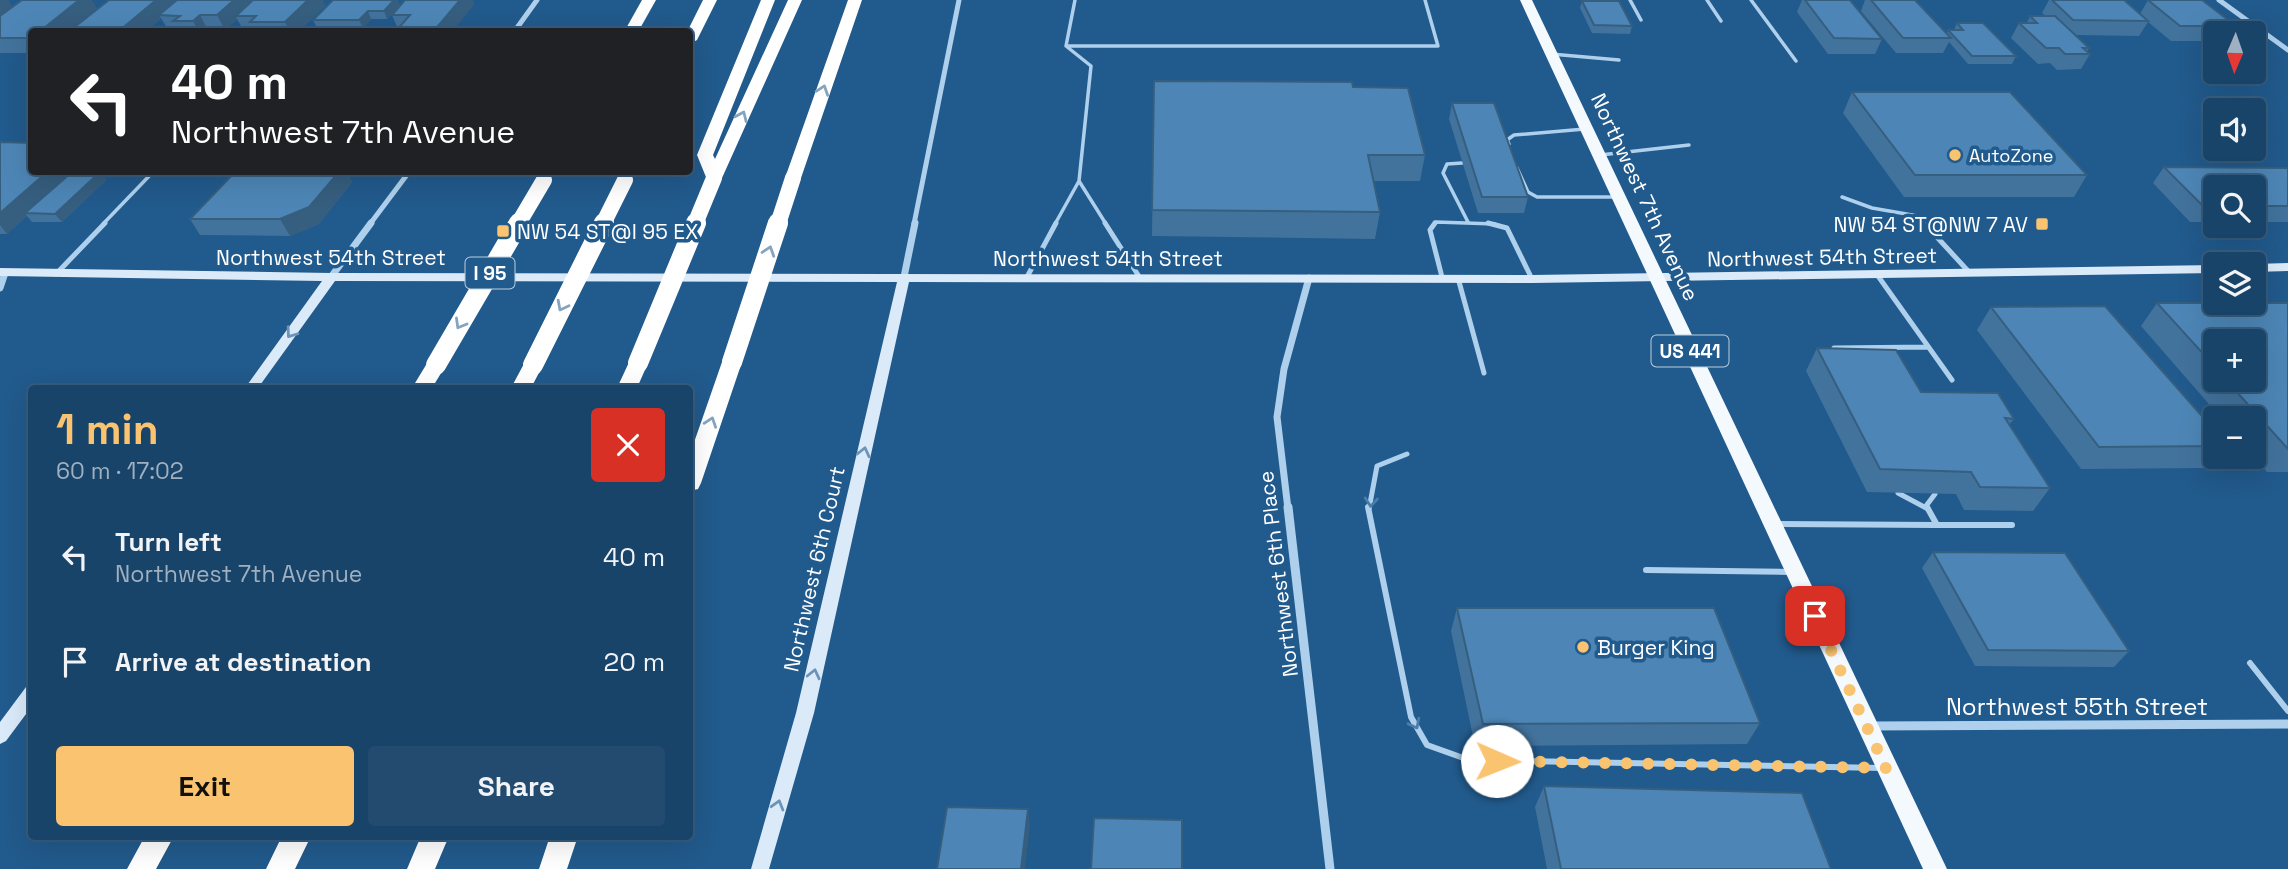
<!DOCTYPE html>
<meta charset="utf-8">
<style>
body{margin:0;font-family:"Space Grotesk",sans-serif;background:#224b6f;color:#f1f3f6;height:100vh;display:flex;flex-direction:column;font-size:26px;white-space:nowrap}
*{box-sizing:border-box;margin:0}
p{font-size:23px;color:#9fb0c0}
.icon{flex:none;width:38px;height:38px;fill:none;stroke:currentColor;stroke-width:2;stroke-linecap:round;stroke-linejoin:round}
.map{position:relative;flex:1;overflow:hidden}
.drawer{position:absolute;left:28px;top:385px;width:665px;height:455px;display:flex;flex-direction:column;background:#194469;border-radius:7px;box-shadow:0 7px 28px #0002,0 0 0 2px #375c7d}
.drawer>*{flex:none}
.guide{position:absolute;left:28px;top:28px;width:665px;height:147px;border-radius:7px;box-shadow:0 7px 28px #0002,0 0 0 2px #375c7d;background:#202124;color:#fff;overflow:hidden}
.needle{width:46px;rotate:182deg}
.fabs{position:absolute;left:2203px;top:21px;display:grid;gap:14px}
.fabs a{display:grid;place-items:center;width:63px;height:63px;border-radius:7px;background:#194469;box-shadow:0 7px 28px #0002,0 0 0 2px #375c7d;font-size:35px}
.pin{position:absolute;display:grid;place-items:center;width:60px;height:60px;color:#fff;margin:-30px;border-radius:14px;box-shadow:0 4px 10px #0006}
.me{position:absolute;width:77px;margin:-38px;rotate:91deg;stroke-linejoin:round;filter:drop-shadow(0 0 5px #0008)}
.turn{display:flex;align-items:center;gap:24px;height:147px;padding:0 28px;font-size:32px}
.turn .icon{width:91px;height:91px;stroke-width:2.5}
.turn b{display:block;font-size:49px;line-height:60px}
.round{display:grid;place-items:center;flex:none;width:74px;height:74px;border-radius:7px;background:#224b6f}
.overview{display:flex;align-items:center;justify-content:space-between;height:119px;padding:0 28px}
h1{font-size:42px;font-weight:700;line-height:52px;color:#f9c36f}
.cta{display:flex;gap:14px;margin-top:auto;padding:14px 28px}
.cta a{flex:1;height:80px;border-radius:7px;background:#f9c36f;color:#111;font-size:28px;font-weight:700;line-height:80px;text-align:center}
.cta a+a{background:#224b6f;color:#f1f3f6}
ul{padding:0;list-style:none}
li{display:flex;align-items:center;gap:21px;height:105px;padding:0 28px}
li div{flex:1}
li b{display:block;font-size:26px}
li em{font-style:normal}
.map>svg:first-child{display:block}
</style>
<div class="map">
<svg width="2288" height="869" viewBox="0 0 2288 869">
<rect width="100%" height="100%" fill="#215a8c"/>
<g fill="none" stroke-linecap="round" stroke-linejoin="round">
<path stroke="#aed0ec" stroke-width="3.5" d="M1630,0L1641,20
M1707,0L1721,21
M1751,0L1796,61
M1066,46H1438L1425,0
M1551,54L1619,60
M1509,144L1507,140L1514,135L1585,129
M1600,155L1689,145
M1462,163L1447,164L1443,173L1468,222
M1517,168L1528,192L1537,197H1617
M1079,181L1106,224
M1842,197L1872,208L1918,216L1926,224
M103,224L153,172
M1055,224L1079,181L1091,66L1066,46L1075,0
M1434,224L1436,222L1495,224"/>
<path stroke="#aed0ec" stroke-width="5" d="M1105,223L1140,278
M1435,223L1430,230L1442,277
M1488,223L1507,228L1532,279
M1924,223L1969,272
M56,274L105,223
M1878,276L1952,380
M1027,277L1056,223
M1458,278L1484,373
M1837,353L1834,348L1928,347
M1898,493L1928,509
M1926,506L1935,494
M1369,509L1377,466L1407,454"/>
<path stroke="#aed0ec" stroke-width="6" d="M1368,507L1411,717L1427,745L1469,760L1882,768
M1927,507L1937,525H2012
M1776,524L1937,525
M1646,570L1790,572
M2250,663L2288,711"/>
<path stroke="#aed0ec" stroke-width="5" d="M2219,0L2288,50
M514,32L537,0
M370,224L409,172
M914,224L959,0"/>
<path stroke="#aed0ec" stroke-width="7" d="M331,277L371,223
M904,277L915,223
M0,288L5,273
M1288,509L1277,417L1284,369L1309,278"/>
<path stroke="#aed0ec" stroke-width="9" d="M1288,507L1330,869
M1870,726L2288,724"/>
<path fill="#daeaf9" fill-rule="evenodd" d="M2288,263V271L2254,272V264Z
M2216,265V273L1532,283L909,282L814,713L769,869H751L796,713L897,282L335,281L258,388H245L322,281L0,276V268L331,273L1532,275Z
M32,685V706L6,741L0,744V722L26,687Z"/>
<path fill="#f4f9fe" fill-rule="evenodd" d="M1520,0H1532L1947,869H1923Z"/>
<path fill="#fff" fill-rule="evenodd" d="M642,0H656L638,32H624Z
M703,0H717L697,40L690,44L687,32Z
M761,0H775L713,155L715,159L788,0H802L722,178L714,183L708,182L697,155Z
M848,0H862L801,178L793,183L787,182L785,178Z
M732,355L742,362L701,483L698,489L690,491V454L722,362Z
M638,356L648,363L637,388H617L631,358Z
M436,358L446,365L432,388H412L429,360Z
M533,358L543,365L531,388H511L526,360Z
M145,836H174L156,869H127Z
M282,836H311L295,869H266Z
M421,836H449L435,869H407Z
M550,836H578L567,869H539Z"/>
<path stroke="#fff" stroke-width="16" d="M518,224L544,180
M603,224L625,180
M695,224L714,178
M778,224L793,178"/>
<path stroke="#fff" stroke-width="20" d="M732,362L778,223
M638,363L696,223
M436,365L519,223
M533,365L604,223"/>
</g>
<path fill="#42739d" fill-rule="evenodd" d="M0,0H8L12,7L97,8L70,29L176,2L177,0H250L251,2L325,5L298,32L244,31L237,19L225,30H208L207,32L168,30L161,18L146,32H32V53H0Z
M333,0H397L400,5L387,19H371L363,28H317L313,20Z
M405,0H472L474,5L398,29L392,15Z
M1802,0H1850L1882,39L1875,54H1828L1797,12Z
M1865,0H1915L1947,33L1948,30H1954L1957,23L2016,56L2012,64H1968L1949,42L1943,53H1896L1861,11Z
M2049,0H2124L2140,14L2148,0L2236,26L2231,33H2216V41H2171L2148,22L2139,36L2076,35L2089,48L2087,52L2090,54L2081,69L2057,70L2050,63L2038,64L2011,38L2019,23H2027L2030,16H2046L2042,13Z
M1582,1L1632,26L1630,34L1592,33L1580,8Z
M1154,81L1353,87L1425,155L1420,181H1373L1380,212L1375,239L1152,236Z
M1852,92L2087,175L2074,197H1904L1843,113Z
M1452,103L1528,197L1524,213H1478L1449,119Z
M0,142L32,172H100L106,180L62,222H32L27,216L7,234H0Z
M2164,167L2288,168V222H2254V187H2216V222H2190L2153,183Z
M162,172H346L352,182L319,224L290,236L200,235L190,219L231,176L164,175Z
M2157,303H2288V472H2267L2254,457V418H2221L2141,326ZM2216,341L2254,380H2216Z
M1991,307L2216,432V457H2217L2207,468L2081,469L1977,330Z
M1817,348L1921,392L2014,419L2009,425L2050,488L2033,511L1964,510L1956,494L1867,492L1806,371Z
M1933,552L2129,651L2114,667L1975,666L1922,568Z
M1457,608L1760,723L1747,744L1475,746L1451,631Z
M1544,786L1831,869H1547L1535,807Z"/>
<path fill="#365e7f" d="M0,0H8L15,10L0,21Z
M79,0H92L97,8L68,32H39Z
M156,0H175L177,4L159,15L161,18L146,32H120Z
M234,0H250L253,5L236,16L237,19L225,30L217,15Z
M308,0H323L325,5L298,32H290L285,22Z
M394,0H397L400,5L387,19L384,11Z
M460,0H472L474,5L452,32H433Z
M368,11L371,19L363,28L359,20Z
M200,15L208,30L207,32H199L193,21Z
M47,172H77L25,213L27,216L7,234L0,225V213Z
M100,172L106,180L62,222L55,214Z
M339,172H346L352,182L319,224L290,236L280,219Z
M1028,809L1030,824L1025,869H1021Z"/>
<path fill="#4d86b6" stroke="#365e7f" stroke-width="2" d="M22,0H79L39,32H32L31,38H0V16Z
M109,0H156L119,31L54,32L57,29H72Z
M177,0H234L217,15H200L193,21H173L180,16L159,15Z
M253,0H308L285,22H250L256,16H236Z
M333,0H394L384,11H368L359,20H313Z
M405,0H460L433,32H395L410,15H392Z
M1805,0H1850L1882,39L1834,38Z
M1871,0H1915L1951,38H1903Z
M2052,0H2124L2148,21L2073,20Z
M2148,0H2202L2236,26H2180Z
M1582,1H1619L1632,26L1594,25Z
M2030,16H2055L2089,48H2083L2090,54H2065L2059,48H2046L2019,23H2037Z
M1957,23H1983L2016,56H1972L1948,30H1963Z
M1154,81L1352,82L1353,87L1408,88L1425,155H1368L1380,212L1152,210Z
M1852,92H2010L2087,175H1915Z
M1452,103H1494L1528,197H1482Z
M0,142L32,143V172H47L0,213Z
M2164,167L2288,168V206H2254V187H2216V205H2202Z
M72,172H100L55,214L25,213Z
M235,172H339L309,207L280,219H190Z
M2157,303H2288V449L2226,380H2254V341H2216V368Z
M2105,306L2216,432V446L2099,447L1991,307Z
M1817,348L1896,350L1921,392L1998,393L2014,419L2005,418L2050,488L1980,487L1971,472L1880,469Z
M1933,552L2065,553L2129,651L1988,650Z
M1457,608H1714L1760,723L1483,724Z
M1544,786L1802,793L1831,869H1561Z
M947,807L1028,809L1021,869H937Z
M1094,818L1182,820V869H1091Z"/>
<defs><path id="oneway-chevron" d="M-2-3.5L2.5 0L-2 3.5" fill="none" stroke-width="1.6" stroke-linecap="round" stroke-linejoin="round" transform="scale(1.75)"/></defs>
<g stroke="#85a4c0">
<use href="#oneway-chevron" transform="translate(823 90) rotate(-71)"/>
<use href="#oneway-chevron" transform="translate(742 116) rotate(-66)"/>
<use href="#oneway-chevron" transform="translate(769 251) rotate(-72)"/>
<use href="#oneway-chevron" transform="translate(562 306) rotate(117)"/>
<use href="#oneway-chevron" transform="translate(460 324) rotate(120)"/>
<use href="#oneway-chevron" transform="translate(711 422) rotate(-71)"/>
</g>
<g stroke="#6b94b8">
<use href="#oneway-chevron" transform="translate(291 333) rotate(126)"/>
<use href="#oneway-chevron" transform="translate(864 452) rotate(-77)"/>
<use href="#oneway-chevron" transform="translate(814 674) rotate(-77)"/>
<use href="#oneway-chevron" transform="translate(778 805) rotate(-74)"/>
</g>
<g stroke="#4b7da9">
<use href="#oneway-chevron" transform="translate(1371 502) rotate(95)"/>
<use href="#oneway-chevron" transform="translate(1415 724) rotate(63)"/>
</g>
<g fill="none" stroke-linecap="round" stroke-linejoin="round">
<path stroke="#f9c36f" stroke-width="12" stroke-dasharray="0 21.6" d="M1497,761L1886,768L1815,616"/>
</g>
<g fill="#f9c36f" stroke="#215a8c" stroke-width="2.5">
<circle cx="1955" cy="155" r="7"/>
<rect x="2035" y="217" width="14" height="14" rx="3.5"/>
<rect x="496" y="224" width="14" height="14" rx="3.5"/>
<circle cx="1583" cy="647" r="7"/>
</g>
<g text-anchor="middle" dominant-baseline="central" stroke-width="7" stroke-linejoin="round" paint-order="stroke">
<g font-size="18" fill="#fff" stroke="#215a8c" text-anchor="start">
<text x="1969" y="155">AutoZone</text>
</g>
<g fill="#215a8c" stroke="#bccedc" stroke-width="2">
<rect x="465.5" y="257.5" width="49" height="31" rx="5"/>
<rect x="1651.5" y="335.5" width="77" height="31" rx="5"/>
</g>
<g font-size="19" font-weight="bold" fill="#fff">
<text x="490" y="273">I 95</text>
<text x="1690" y="351">US 441</text>
</g>
<g font-size="21" fill="#fff" stroke="#215a8c">
<text transform="translate(1645 197) rotate(65)">Northwest 7th Avenue</text>
<text x="331" y="257">Northwest 54th Street</text>
<text transform="translate(1822 257) rotate(-1)">Northwest 54th Street</text>
<text x="1108" y="258">Northwest 54th Street</text>
<text transform="translate(814 569) rotate(-77)">Northwest 6th Court</text>
<text transform="translate(1278 574) rotate(-97)">Northwest 6th Place</text>
</g>
<g font-size="21" fill="#fff" stroke="#215a8c" text-anchor="start">
<text x="2028" y="224" text-anchor="end">NW 54 ST@NW 7 AV</text>
<text x="517" y="231">NW 54 ST@I 95 EX</text>
<text x="1597" y="647">Burger King</text>
</g>
<g font-size="24" fill="#fff" stroke="#215a8c">
<text x="2077" y="706">Northwest 55th Street</text>
</g>
</g>
</svg>
<div class="fabs">
<a><svg class="needle" viewBox="-14 -14 28 28"><path d="M0-13l5 13h-10z" fill="#e53935"/><path d="M0 13l5-13h-10z" fill="#9fb0c0"/></svg></a>
<a><svg class="icon" aria-label="sound" viewBox="0 0 24 24"><path d="M4 9h4l5-4v14l-5-4H4zM17 9q2 3 0 6"/></svg></a>
<a><svg class="icon" aria-label="search" viewBox="0 0 24 24"><circle cx="10" cy="10" r="6"/><path d="M15 15l6 6"/></svg></a>
<a><svg class="icon" aria-label="layers" viewBox="0 0 24 24"><path d="M12 4l9 5-9 5-9-5zM3 14l9 5 9-5"/></svg></a>
<a>+</a>
<a>−</a>
</div>
<div class="pin" style="left:1815px;top:616px;background:#d93025"><svg class="icon" aria-label="arrive" viewBox="0 0 24 24"><path d="M6 21V4h12l-3 4 3 4H6"/></svg></div>
<svg class="me" style="left:1497px;top:761px" viewBox="-20 -20 40 40"><circle r="19" fill="#fff"/><path d="M0-13L10 11 0 6-10 11z" fill="#f9c36f"/></svg>
<div class="guide">
<div class="turn"><svg class="icon" aria-label="left" viewBox="0 0 24 24"><path d="M17 20v-9H6M10 6l-5 5 5 5"/></svg><div><b>40 m</b>Northwest 7th Avenue</div></div>
</div>
<section class="drawer">
<div class="overview"><div><h1>1 min</h1><p>60 m · 17:02</p></div><a class="round" style="background:#d93025;color:#fff"><svg class="icon" aria-label="close" viewBox="0 0 24 24"><path d="M6 6l12 12M18 6L6 18"/></svg></a></div>
<ul>
<li><svg class="icon" aria-label="left" viewBox="0 0 24 24"><path d="M17 20v-9H6M10 6l-5 5 5 5"/></svg><div><b>Turn left</b><p>Northwest 7th Avenue</p></div><em>40 m</em></li>
<li><svg class="icon" aria-label="arrive" viewBox="0 0 24 24"><path d="M6 21V4h12l-3 4 3 4H6"/></svg><div><b>Arrive at destination</b></div><em>20 m</em></li>
</ul>
<div class="cta"><a>Exit</a><a>Share</a></div>
</section>
</div>
